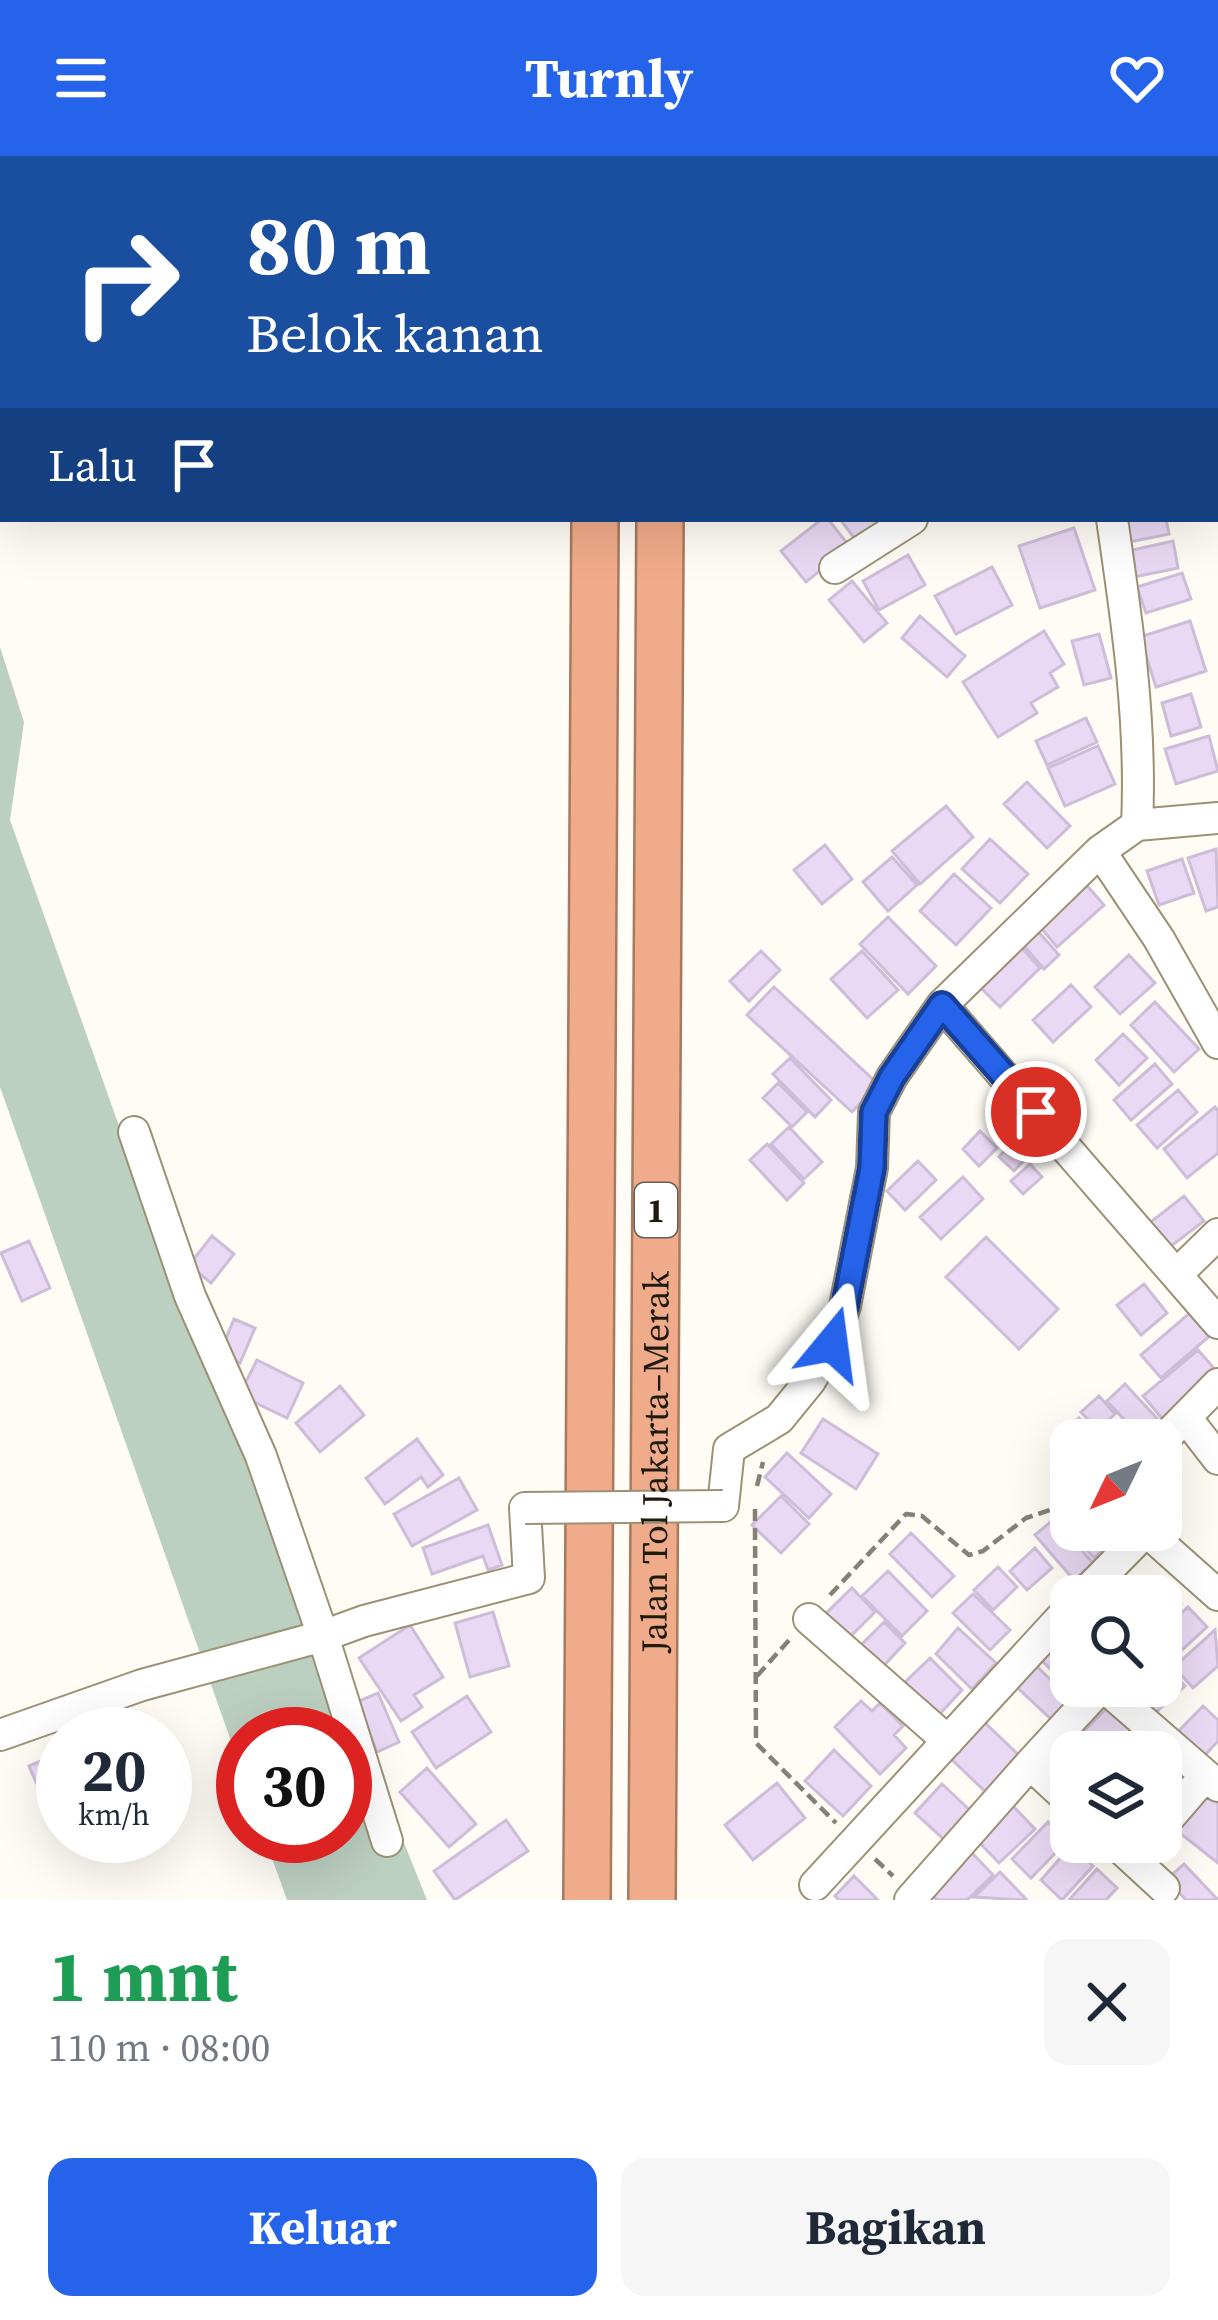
<!DOCTYPE html>
<html lang="id">
<meta charset="utf-8">
<style>
body{margin:0;font-family:"Source Serif 4",serif;background:#f6f6f7;color:#1f2937;height:100vh;display:flex;flex-direction:column;font-size:45px;white-space:nowrap}
*{box-sizing:border-box;margin:0}
p{font-size:39px;color:#747a83}
.icon{flex:none;width:66px;height:66px;fill:none;stroke:currentColor;stroke-width:2;stroke-linecap:round;stroke-linejoin:round}
.map{position:relative;height:1744px;overflow:hidden}
.sheet{display:flex;flex-direction:column;background:#fff;flex:1}
.sheet>*{flex:none}
.hud{position:absolute;left:0px;top:0px;width:1218px;height:366px;box-shadow:0 12px 48px #0002;background:#1a4fa0;color:#fff;overflow:hidden}
.needle{width:78px;rotate:227deg}
.buttons{position:absolute;left:1050px;top:1263px;display:grid;gap:24px}
.buttons a{display:grid;place-items:center;width:132px;height:132px;border-radius:24px;background:#fff;box-shadow:0 12px 48px #0002;font-size:60px}
.speed{position:absolute;left:36px;top:1551px;display:flex;gap:24px;font-size:60px;font-weight:700;text-align:center}
.speed>*{display:grid;place-content:center;width:156px;height:156px;border-radius:50%;background:#fff;box-shadow:0 12px 48px #0002;line-height:1}
.speed small{font-size:30px;font-weight:400}
.speed .limit{border:18px solid #d22;background:#fff;color:#111}
.pin{position:absolute;display:grid;place-items:center;width:102px;height:102px;color:#fff;margin:-51px;border:6px solid #fff;border-radius:50%;box-shadow:0 3px 12px #0007}
.me{position:absolute;width:132px;margin:-66px;rotate:16deg;stroke-linejoin:round;filter:drop-shadow(0 0 9px #0008)}
.turn{display:flex;align-items:center;gap:42px;height:252px;padding:0 48px;font-size:54px}
.turn .icon{width:156px;height:156px;stroke-width:2.5}
.turn b{display:block;font-size:84px;line-height:102px}
.then{display:flex;align-items:center;height:114px;padding:0 48px;background:#0003;gap:24px;font-size:45px}
.round{display:grid;place-items:center;flex:none;width:126px;height:126px;border-radius:24px;background:#f6f6f7}
.head{display:flex;align-items:center;justify-content:space-between;height:204px;padding:0 48px}
h1{font-size:72px;font-weight:700;line-height:90px;color:#1e9e55}
.cta{display:flex;gap:24px;margin-top:auto;padding:24px 48px}
.cta a{flex:1;height:138px;border-radius:24px;background:#2563eb;color:#fff;font-size:48px;font-weight:700;line-height:138px;text-align:center}
.cta a+a{background:#f6f6f7;color:#1f2937}
header{display:flex;justify-content:space-between;align-items:center;height:156px;padding:0 48px;background:#2563eb;color:#fff;font-size:54px;font-weight:700}
.map>svg:first-child{display:block}
</style>
<header><svg class="icon" aria-label="menu" viewBox="0 0 24 24"><path d="M4 6h16M4 12h16M4 18h16"/></svg>Turnly<svg class="icon" aria-label="heart" viewBox="0 0 24 24"><path d="M12 20l-8-8c-3-5 5-10 8-4 3-6 11-1 8 4z"/></svg></header>
<div class="map">
<svg width="1218" height="1744" viewBox="0 0 1218 1744">
<rect width="100%" height="100%" fill="#fefcf5"/>
<path fill="#bcd0c2" d="M0,491L24,566L10,664L143,1037L427,1744H287L264,1680H345V1578H243V1619L0,931Z"/>
<path fill="#ead9f4" stroke="#cebdd8" stroke-width="3" d="M822,363H828L850,391L806,426L781,395Z
M840,363H881L883,366L857,386Z
M1129,363H1166L1169,378L1124,387L1119,365Z
M1074,372L1095,434L1040,452L1019,390Z
M1173,385L1178,412L1129,422L1124,396Z
M908,399L925,429L879,454L863,425Z
M992,411L1012,449L956,478L935,440Z
M1182,417L1191,443L1146,457L1137,431Z
M852,425L887,467L864,486L829,444Z
M920,460L965,500L947,521L902,482Z
M1190,465L1206,515L1156,531L1140,481Z
M1044,475L1064,508L1050,517L1058,531L1031,547L1037,557L998,581L963,526Z
M1099,478L1111,522L1084,529L1072,485Z
M1191,538L1201,571L1171,580L1162,547Z
M1086,562L1097,586L1047,609L1036,585Z
M1209,580L1218,615L1176,628L1165,593Z
M1098,590L1115,628L1065,650L1048,612Z
M1027,626L1070,670L1047,692L1004,648Z
M946,650L973,681L920,728L892,695Z
M990,683L1028,718L1000,747L962,713Z
M825,689L852,723L822,748L794,714Z
M1216,693L1218,751L1206,755L1188,702Z
M892,701L917,729L888,755L863,726Z
M1182,703L1194,737L1159,749L1147,715Z
M954,718L991,752L956,789L920,755Z
M1083,725L1104,749L1057,791L1036,766Z
M888,761L936,810L908,838L860,788Z
M1034,771L1059,799L1044,813L1019,784Z
M1018,788L1040,812L1000,851L977,828Z
M761,795L780,814L749,845L730,825Z
M862,795L898,834L867,862L831,823Z
M1129,799L1155,827L1120,858L1095,831Z
M1071,829L1091,851L1053,886L1033,864Z
M774,831L878,928L852,956L747,859Z
M1155,846L1199,893L1174,916L1131,869Z
M1123,878L1147,902L1119,929L1096,904Z
M790,902L831,944L815,961L773,918Z
M1155,908L1172,928L1131,964L1114,944Z
M778,927L807,956L792,971L763,942Z
M1178,934L1197,956L1157,992L1137,969Z
M1215,951L1218,955V997L1187,1022L1164,993Z
M789,971L822,1006L804,1023L771,988Z
M980,975L997,992L979,1010L963,993Z
M1013,986L1028,1000L1014,1015L999,1001Z
M767,988L804,1027L787,1044L750,1004Z
M918,1005L936,1024L905,1054L887,1035Z
M1030,1008L1042,1021L1023,1038L1011,1025Z
M963,1021L983,1043L941,1083L920,1061Z
M1184,1040L1204,1065L1162,1097L1143,1072Z
M212,1080L234,1098L211,1127L189,1109Z
M986,1081L1058,1153L1019,1193L946,1121Z
M29,1085L50,1132L22,1145L1,1097Z
M1144,1128L1167,1157L1141,1179L1117,1149Z
M1193,1154L1213,1177L1161,1222L1141,1199Z
M234,1163L255,1172L240,1207L219,1199Z
M1198,1194L1218,1217L1166,1267L1143,1240Z
M257,1204L303,1227L287,1262L239,1239Z
M1125,1228L1165,1271L1151,1284H1143L1107,1245Z
M340,1230L364,1259L320,1296L296,1267Z
M1099,1240L1115,1258L1098,1274L1081,1256Z
M1079,1262L1098,1284H1071V1302L1055,1284Z
M823,1263L878,1298L856,1333L801,1297Z
M417,1283L443,1319L428,1331L421,1321L385,1348L366,1322Z
M787,1297L831,1338L809,1362L765,1321Z
M459,1322L477,1354L412,1390L394,1358Z
M781,1340L809,1368L781,1397L752,1369Z
M1054,1363L1093,1407L1074,1424L1035,1379Z
M488,1369L502,1409L488,1414L483,1400L432,1418L423,1392Z
M1075,1374H1116L1120,1378L1094,1402L1071,1378Z
M911,1377L954,1420L932,1441L890,1398Z
M1035,1392L1052,1412L1027,1434L1010,1415Z
M998,1411L1017,1431L993,1454L974,1434Z
M888,1415L927,1455L902,1480L862,1440Z
M1152,1422L1175,1446L1161,1460V1440H1133Z
M852,1432L875,1456L841,1490L817,1466Z
M973,1438L1010,1474L990,1494L953,1457Z
M1188,1451L1207,1471L1169,1506L1161,1497V1477Z
M493,1456L509,1510L470,1521L455,1467Z
M884,1466L905,1487L875,1519L853,1497Z
M410,1469L443,1521L414,1539L422,1551L401,1565L359,1502Z
M958,1472L996,1507L972,1533L936,1498Z
M1215,1474L1218,1510L1193,1532L1174,1511Z
M1058,1476L1071,1489V1530H1077L1073,1535L1036,1499Z
M1027,1501L1074,1546L1054,1566L1007,1522Z
M930,1502L962,1534L935,1563L901,1530Z
M1162,1504L1185,1530L1144,1567L1120,1541L1132,1530H1161Z
M378,1537L399,1586L377,1596L357,1546Z
M467,1540L491,1576L436,1612L412,1576Z
M861,1545L872,1555L880,1547L903,1570L894,1579L906,1592L880,1618L835,1571Z
M1110,1549L1147,1585L1137,1596H1071V1625L1052,1607Z
M1203,1550L1218,1564V1585L1195,1610L1169,1585Z
M980,1562L1028,1608L993,1643L946,1598Z
M1154,1581L1188,1615L1161,1643V1596H1140Z
M834,1594L871,1630L843,1660L805,1625Z
M59,1597L63,1607V1650L49,1656L29,1610Z
M427,1612L476,1668L449,1691L400,1636Z
M777,1627L805,1662L753,1704L725,1669Z
M942,1628L976,1660L950,1689L915,1657Z
M1207,1634L1218,1643V1707L1176,1674Z
M1012,1649L1035,1673L999,1707L976,1683Z
M506,1664L528,1695L455,1744L434,1715Z
M1048,1666L1067,1685L1031,1722L1012,1703Z
M1071,1690L1093,1710L1062,1744L1041,1724Z
M971,1696L993,1719L967,1744H937L929,1736Z
M1184,1708L1218,1744H1186L1167,1723Z
M1097,1713L1117,1732L1106,1744H1069Z
M1000,1716L1026,1743L1024,1744L974,1741Z
M854,1720L878,1744H839L835,1740Z"/>
<g fill="none" stroke-linecap="round" stroke-linejoin="round">
<g stroke="#9c9174" stroke-width="34">
<path id="minor" d="M843,0L846,3
M1135,0L1141,3
M1035,3L1038,0
M1215,45L1218,46
M1112,363C1127,464 1142,567 1137,669
M835,412L912,363
M1100,695L1159,783L1218,887
M942,849L1218,1167
M134,976L190,1140L261,1300L323,1480L364,1465L529,1422L525,1352
M1177,1118L1218,1078
M1187,1263L1218,1303
M1161,1286L1218,1228
M723,1350L729,1293L779,1263L810,1225L832,1188L845,1150L872,1012L874,956L892,921L942,849L1100,695L1137,669L1218,662
M1145,1374L1218,1439
M1082,1440L1146,1375
M809,1463L948,1585
M1103,1530L1218,1630
M0,1579L142,1529L323,1480L387,1685
M1071,1646L1030,1608L1102,1530
M1161,1671L1205,1620
M1114,1686L1164,1732
M815,1729L1071,1451
M910,1744L1030,1608"/>
</g>
<g stroke="#a7795f" stroke-width="50">
<g id="highway">
<path d="M597,3V0"/>
<path d="M662,3V0"/>
<path d="M587,1744L595,363"/>
<path id="s1" d="M652,1744L660,363"/>
</g>
</g>
<path stroke="#858178" stroke-width="4.5" stroke-dasharray="12 6" stroke-linecap="butt" d="M757,1330L763,1306
M755,1365V1347
M755,1372L756,1587L836,1667
M830,1439L906,1358L922,1360L969,1399L983,1395L1026,1362L1071,1347
M1161,1468L1181,1446
M757,1520L790,1483
M875,1703L893,1720"/>
<use href="#minor" stroke="#fff" stroke-width="30"/>
<use href="#highway" stroke="#f0ac8a" stroke-width="45"/>
<g stroke="#9c9174" stroke-width="34" stroke-linecap="butt">
<path id="minor-bridge" d="M525,1352L723,1350"/>
</g>
<use href="#minor-bridge" stroke="#fff" stroke-width="30"/>
</g>
<g fill="none" stroke-linecap="round" stroke-linejoin="round">
<g stroke="#184099" stroke-width="30">
<path id="route" d="M832,1188L845,1150L872,1012L874,956L892,921L942,849L1036,956"/>
</g>
<use href="#route" stroke="#2563eb" stroke-width="21"/>
</g>
<g text-anchor="middle" dominant-baseline="central" stroke-width="9" stroke-linejoin="round" paint-order="stroke">
<rect fill="#fff" stroke="#625f57" stroke-width="3" x="635" y="1027" width="42" height="54" rx="9"/>
<g font-size="33" font-weight="bold" fill="#1f1a0f">
<text x="656" y="1054">1</text>
</g>
<g font-size="36" fill="#1f1a0f" stroke="#fff">
<text stroke="none"><textPath href="#s1" startOffset="438">Jalan Tol Jakarta–Merak</textPath></text>
</g>
</g>
</svg>
<div class="buttons">
<a><svg class="needle" viewBox="-14 -14 28 28"><path d="M0-13l5 13h-10z" fill="#e53935"/><path d="M0 13l5-13h-10z" fill="#747a83"/></svg></a>
<a><svg class="icon" aria-label="search" viewBox="0 0 24 24"><circle cx="10" cy="10" r="6"/><path d="M15 15l6 6"/></svg></a>
<a><svg class="icon" aria-label="layers" viewBox="0 0 24 24"><path d="M12 4l9 5-9 5-9-5zM3 14l9 5 9-5"/></svg></a>
</div>
<div class="speed"><div>20<small>km/h</small></div><div class="limit">30</div></div>
<div class="pin" style="left:1036px;top:956px;background:#d93025"><svg class="icon" aria-label="arrive" viewBox="0 0 24 24"><path d="M6 21V4h12l-3 4 3 4H6"/></svg></div>
<svg class="me" style="left:832px;top:1188px" viewBox="-20 -20 40 40"><path d="M0-17L14 15 0 8-14 15z" fill="#2563eb" stroke="#fff" stroke-width="4"/></svg>
<div class="hud">
<div class="turn"><svg class="icon" aria-label="right" viewBox="0 0 24 24"><path d="M7 20v-9h11M14 6l5 5-5 5"/></svg><div><b>80 m</b>Belok kanan</div></div>
<div class="then">Lalu<svg class="icon" aria-label="arrive" viewBox="0 0 24 24"><path d="M6 21V4h12l-3 4 3 4H6"/></svg></div>
</div>
</div>
<section class="sheet">
<div class="head"><div><h1>1 mnt</h1><p>110 m · 08:00</p></div><a class="round"><svg class="icon" aria-label="close" viewBox="0 0 24 24"><path d="M6 6l12 12M18 6L6 18"/></svg></a></div>
<div class="cta"><a>Keluar</a><a>Bagikan</a></div>
</section>
